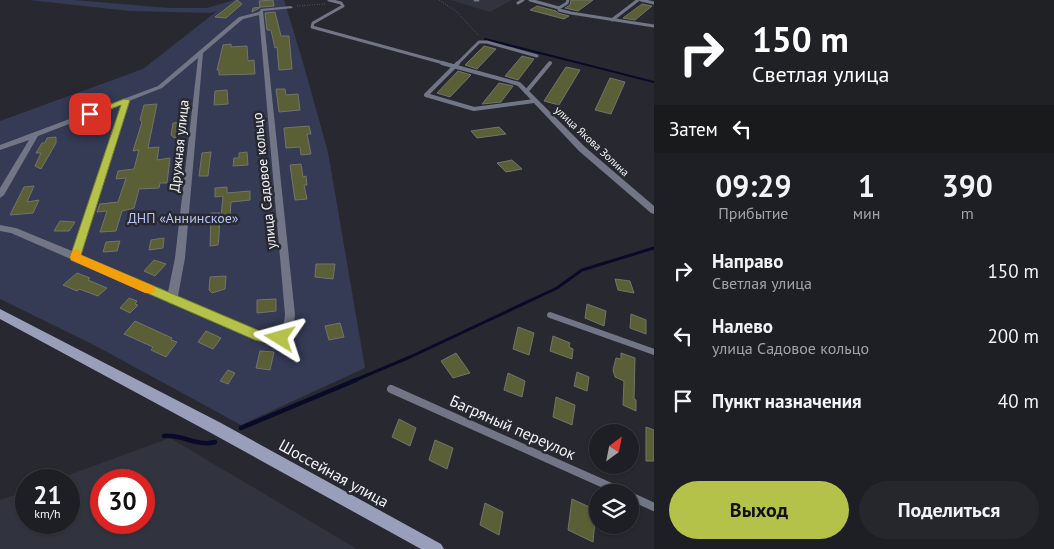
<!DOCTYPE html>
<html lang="ru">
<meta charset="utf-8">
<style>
body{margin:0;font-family:"PT Sans",sans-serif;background:#26272c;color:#f1f3f6;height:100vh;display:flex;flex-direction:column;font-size:19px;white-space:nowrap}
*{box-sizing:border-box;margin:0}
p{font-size:16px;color:#a1a2a6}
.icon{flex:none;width:28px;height:28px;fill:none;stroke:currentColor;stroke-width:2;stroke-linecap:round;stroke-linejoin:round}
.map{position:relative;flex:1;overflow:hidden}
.sheet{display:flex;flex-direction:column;background:#1e1f24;width:400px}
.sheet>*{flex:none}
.hud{background:#202124;color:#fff;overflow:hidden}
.needle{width:32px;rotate:32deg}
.controls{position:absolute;left:589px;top:424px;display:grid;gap:10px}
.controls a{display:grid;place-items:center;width:50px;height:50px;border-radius:50%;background:#1e1f24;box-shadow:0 1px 4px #0004,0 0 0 1px #3c3d41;font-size:25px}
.speed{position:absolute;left:15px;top:469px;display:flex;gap:10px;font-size:25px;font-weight:700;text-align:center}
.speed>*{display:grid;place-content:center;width:65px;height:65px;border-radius:50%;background:#1e1f24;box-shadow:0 1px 4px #0004,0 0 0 1px #3c3d41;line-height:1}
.speed small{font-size:12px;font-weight:400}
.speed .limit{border:8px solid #d22;background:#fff;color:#111}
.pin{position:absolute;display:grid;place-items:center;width:42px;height:42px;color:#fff;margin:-21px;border-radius:10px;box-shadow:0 2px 8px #0006}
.me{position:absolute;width:55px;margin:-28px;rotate:278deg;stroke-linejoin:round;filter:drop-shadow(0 0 4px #0008)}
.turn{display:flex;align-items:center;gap:18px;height:105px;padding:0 15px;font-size:22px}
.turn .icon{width:65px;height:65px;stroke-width:2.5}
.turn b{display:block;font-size:35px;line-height:42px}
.then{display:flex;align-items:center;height:48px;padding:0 15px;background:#0003;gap:10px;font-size:19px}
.eta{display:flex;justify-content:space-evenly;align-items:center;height:85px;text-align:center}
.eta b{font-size:30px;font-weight:700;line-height:35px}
.button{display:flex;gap:10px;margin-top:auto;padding:10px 15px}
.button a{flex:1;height:58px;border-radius:30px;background:#b5c249;color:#111;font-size:20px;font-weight:700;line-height:58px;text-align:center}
.button a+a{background:#26272c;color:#f1f3f6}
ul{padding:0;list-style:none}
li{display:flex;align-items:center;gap:15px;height:65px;padding:0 15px}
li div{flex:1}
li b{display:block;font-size:19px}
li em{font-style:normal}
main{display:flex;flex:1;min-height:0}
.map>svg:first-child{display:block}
</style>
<main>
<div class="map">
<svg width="654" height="549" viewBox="0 0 654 549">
<rect width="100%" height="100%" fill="#282930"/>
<path fill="#31333f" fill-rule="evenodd" d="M451,0H512L490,12Z
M170,438L357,549H0V500L26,491V522H69V480H55ZM101,480H144V522H101Z"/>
<path fill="#353a55" d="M29,0H74L169,8H207L234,0H284L302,59L328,152L365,368L241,425L94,345L0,299V121L143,69L217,11L210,13L130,11Z"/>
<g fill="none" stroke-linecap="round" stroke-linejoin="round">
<path stroke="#080a28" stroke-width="2" d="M485,39L654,82"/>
<path stroke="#080a28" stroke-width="2.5" d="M652,249L654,248"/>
<path stroke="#080a28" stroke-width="3" d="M353,381L410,357L557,288L582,270L654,248"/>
<path stroke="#080a28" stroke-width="4.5" d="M241,428L356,380
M164,436C182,434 197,447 215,442"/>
</g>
<path fill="#5a5f36" stroke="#72746c" d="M237,0L242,4L226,18L215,17Z
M273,0L274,6L261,7L252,12L253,8L260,7L259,1Z
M571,0H593L578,11L565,8L570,5Z
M642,4L652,6L635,20L623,18Z
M537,6L556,11L558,13L569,16L564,19L530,10Z
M275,12L281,36H289L292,69L279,70L277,47L275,48L271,30H267L265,13Z
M231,44V47L247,46L248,61L254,60L255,74L219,75V70H217L223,45Z
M484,46L496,49L477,69L465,65Z
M522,56L534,59L518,80L505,76Z
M566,67L580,70L559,105L544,101Z
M458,71L471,75L450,97L437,93Z
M610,78L625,82L611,114L595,110Z
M499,83L513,86L501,102L482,104Z
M276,89H285L286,95L298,94L300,110L279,112Z
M227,90L228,104L214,105L215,91Z
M157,104L148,148L159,147L157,160L170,158L167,183H160L159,188L139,189L134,208L122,211L116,231L100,232L107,211L97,212L100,204L118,202L126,178L116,179L118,171L134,169L139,150L133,151L142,122L140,120L144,105Z
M183,122L181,135L174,138L171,135L173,123Z
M309,126L311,134H307L311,154L301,155L300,147L286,148L284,128Z
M499,127L506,134L477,138L471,131Z
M56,137V143L41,169L35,166L41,153H36L42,143H45L47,138Z
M211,152L208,176H199L202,153Z
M247,152L248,165L233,166L234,158H239V153Z
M512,160L522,169L506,172L497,163Z
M301,164L303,177L306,176L307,185H304L307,199L295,200L290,165Z
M34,186L27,202L39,200L33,213L10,215L24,187Z
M227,187V193L250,191V200L231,202L230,217H221L223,196L215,197V188Z
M211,213H220L219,236L218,245L210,246Z
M60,221L75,222L69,231H54Z
M164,238L163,248L149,250L151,240Z
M120,241L117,251L103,252L106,242Z
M154,260L166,264L155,276L144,271Z
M316,264H335L333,279L315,277Z
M77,273L90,278L88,280L107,288L98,296L79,289L77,291L63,285Z
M226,276L225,289L212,293L209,290L210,277Z
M615,279L630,281L634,293L618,290Z
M129,298L137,301L135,304L138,305L130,313L120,308Z
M276,299V311L257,313V300Z
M587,304L606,311L604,326L585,318Z
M631,314L646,320V334L630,328Z
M135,321L172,338L171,340L177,342L166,357L151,350L153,347L124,334Z
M340,323L344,337L329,340L325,326Z
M518,327L534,333L529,355L513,349Z
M206,331L221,338L213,349L198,342Z
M553,336L570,343L569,347L573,349L572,359L550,351Z
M260,351L274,352L270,370L256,368Z
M456,353L470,373L453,378L441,361Z
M621,353L635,358L634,399L636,400V411L623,405L624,381L615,377L613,370L616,358L621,359Z
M228,370L235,373L228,384L220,381Z
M577,372L589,377L587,391L574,386Z
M508,373L525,381L522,397L504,390Z
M556,397L575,405L572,425L553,417Z
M399,419L416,428L410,446L392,437Z
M646,427L654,430V461H646Z
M435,440L453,448L447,469L429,460Z
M572,499L596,510L593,542L568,530Z
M485,503L503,512L499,535L480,525Z"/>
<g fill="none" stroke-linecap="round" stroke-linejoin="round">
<path stroke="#7e7f85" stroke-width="1" stroke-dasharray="0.5 2" stroke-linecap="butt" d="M439,0L456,11L479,36
M297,6L325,4"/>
<path stroke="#717586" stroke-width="3" d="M329,0L341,3L343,6L313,23L312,27L447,64
M475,0H478
M530,0L559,8L567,3L568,0
M641,0L654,3
M518,3L523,0
M559,8V10L571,13L654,26
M612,20L638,0
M457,64L479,42H487L537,56"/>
<path stroke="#717586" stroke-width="4" d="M442,63L519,84
M458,63L426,95L474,109L534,101
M526,92L550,63"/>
<path stroke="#717586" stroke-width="6" d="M550,315L654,352"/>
<path stroke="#717586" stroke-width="8" d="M391,389L622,492
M630,496L654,507"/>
<path fill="#717586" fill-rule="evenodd" d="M291,6L293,8L263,11L295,315L293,329L286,340L273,344L259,341L173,304L168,303L167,301L11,233L0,231V225L16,228L72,251L121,104L38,136L4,195L0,198V188L29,140L0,150V145L158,86L239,17L259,12L261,9ZM259,15L285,315C283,334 278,336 260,331L178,296L185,258L203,53L243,19ZM198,58L175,258L168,292L80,255L129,101L162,88Z
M517,83H521L585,147L654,206V214L651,213L579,151L517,85Z"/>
<path fill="#999fbb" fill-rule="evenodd" d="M0,309L221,423L441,544L444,549H421L211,433L0,319Z"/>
</g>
<path fill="#b5c249" stroke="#767e2f" d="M124,99L130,100L81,255L260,331L284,334L286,338L284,342L274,345L255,340L71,260L70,257L121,105L93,116L86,114Z"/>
<path fill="#f59e0b" d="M77,249L80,250L81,255L153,286L155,290L153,293H145L71,260L70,257L73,250Z"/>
<g text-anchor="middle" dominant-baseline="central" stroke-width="5" stroke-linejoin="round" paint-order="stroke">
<g font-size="11" fill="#f1f2f7" stroke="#282930">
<text transform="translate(592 141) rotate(43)">улица Якова Золина</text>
</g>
<g font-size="14" fill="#f1f2f7" stroke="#282930">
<text transform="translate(179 146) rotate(-84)">Дружная улица</text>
<text transform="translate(264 181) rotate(-96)">улица Садовое кольцо</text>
</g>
<g font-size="14" fill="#b7c1f4" stroke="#282930">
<text x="183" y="218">ДНП «Аннинское»</text>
</g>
<g font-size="16" fill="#f1f2f7" stroke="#282930">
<text transform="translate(513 427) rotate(24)">Багряный переулок</text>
<text transform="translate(334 473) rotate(29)">Шоссейная улица</text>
</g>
</g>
</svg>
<div class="controls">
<a><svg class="needle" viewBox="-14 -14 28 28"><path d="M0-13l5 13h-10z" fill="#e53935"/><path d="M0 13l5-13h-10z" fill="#a1a2a6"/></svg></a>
<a><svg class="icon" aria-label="layers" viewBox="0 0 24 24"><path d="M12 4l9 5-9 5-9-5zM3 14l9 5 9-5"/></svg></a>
</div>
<div class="speed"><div>21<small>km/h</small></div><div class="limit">30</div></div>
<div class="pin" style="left:90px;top:114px;background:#d93025"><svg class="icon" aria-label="arrive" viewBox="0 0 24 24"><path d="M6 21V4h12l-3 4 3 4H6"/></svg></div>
<svg class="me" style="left:280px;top:338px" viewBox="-20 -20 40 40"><path d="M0-17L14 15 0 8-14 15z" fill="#b5c249" stroke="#fff" stroke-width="4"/></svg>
</div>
<section class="sheet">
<div class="hud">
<div class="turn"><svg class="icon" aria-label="right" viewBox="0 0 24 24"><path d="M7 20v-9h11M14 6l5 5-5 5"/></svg><div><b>150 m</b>Светлая улица</div></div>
<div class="then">Затем<svg class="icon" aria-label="left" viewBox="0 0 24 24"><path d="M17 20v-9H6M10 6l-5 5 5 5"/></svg></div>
</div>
<div class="eta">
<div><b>09:29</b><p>Прибытие</p></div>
<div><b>1</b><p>мин</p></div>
<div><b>390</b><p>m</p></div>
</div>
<ul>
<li><svg class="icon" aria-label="right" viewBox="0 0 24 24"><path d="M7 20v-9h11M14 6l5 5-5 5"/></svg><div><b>Направо</b><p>Светлая улица</p></div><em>150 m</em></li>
<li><svg class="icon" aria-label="left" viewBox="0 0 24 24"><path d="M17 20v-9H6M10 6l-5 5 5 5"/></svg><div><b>Налево</b><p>улица Садовое кольцо</p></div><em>200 m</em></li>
<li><svg class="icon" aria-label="arrive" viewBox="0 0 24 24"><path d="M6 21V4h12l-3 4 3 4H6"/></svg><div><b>Пункт назначения</b></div><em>40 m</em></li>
</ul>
<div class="button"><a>Выход</a><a>Поделиться</a></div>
</section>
</main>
